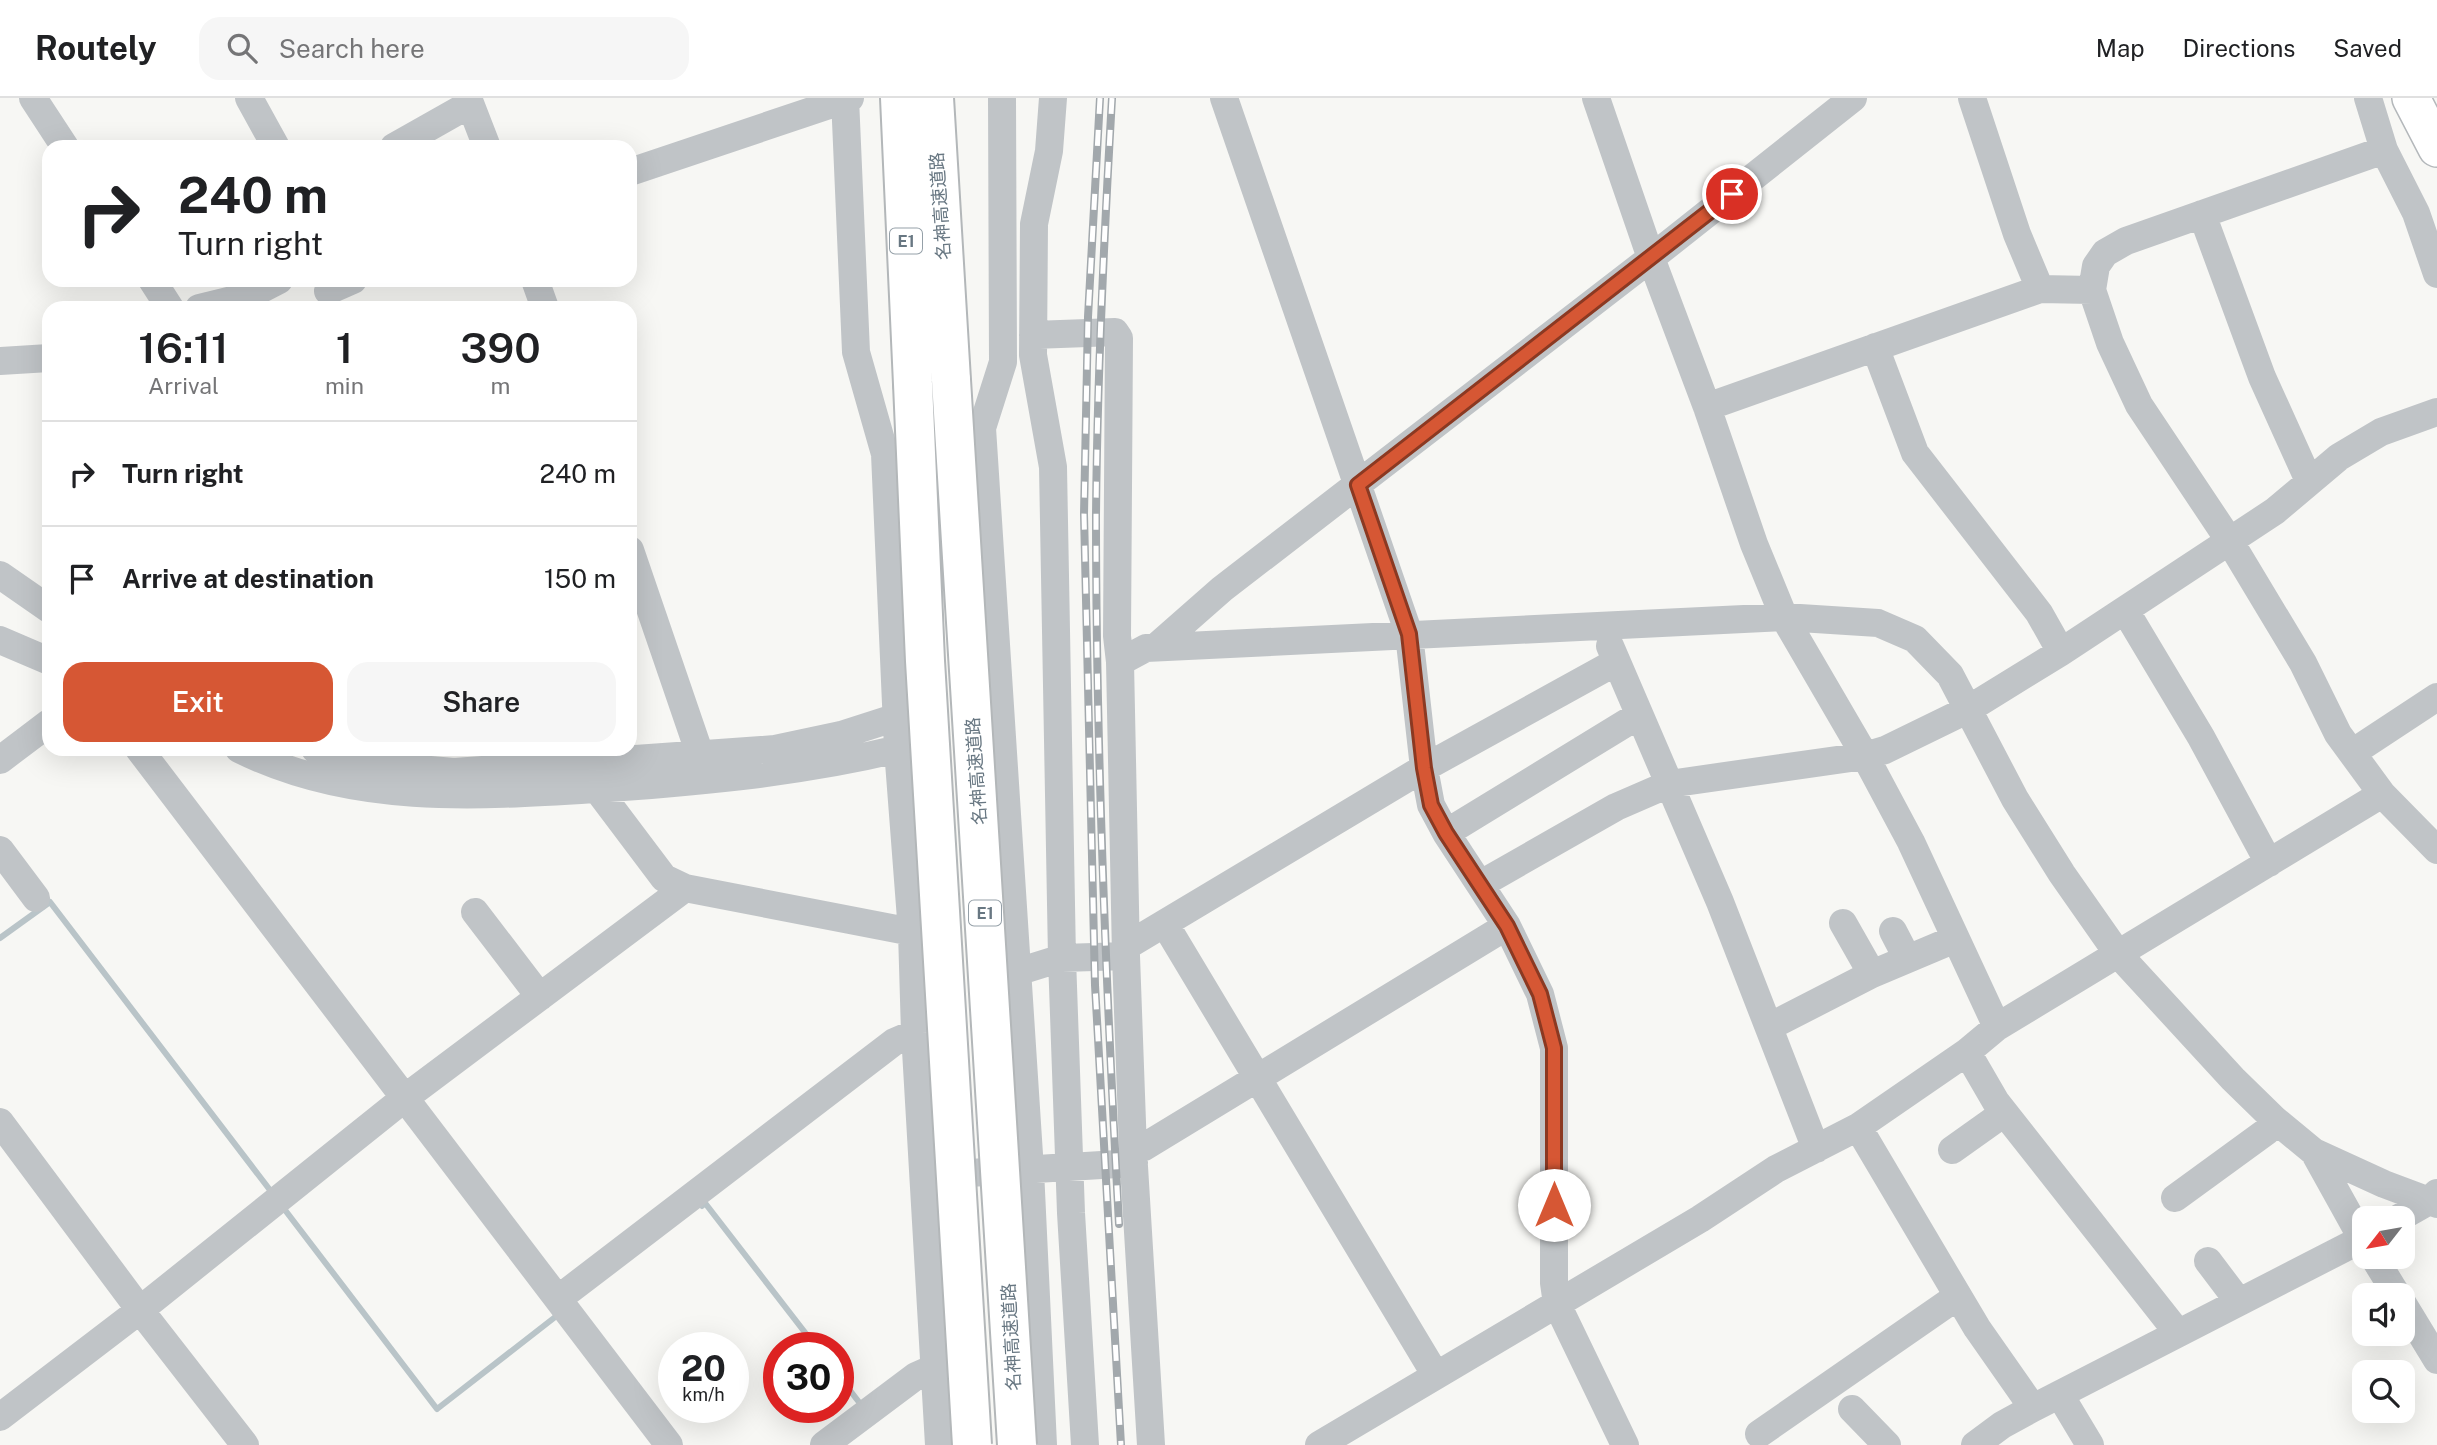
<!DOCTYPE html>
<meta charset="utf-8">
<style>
body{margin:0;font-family:"Public Sans","Noto Sans JP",sans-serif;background:#f6f6f6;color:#202124;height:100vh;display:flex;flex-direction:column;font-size:26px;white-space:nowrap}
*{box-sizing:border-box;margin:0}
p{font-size:23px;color:#757577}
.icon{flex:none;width:38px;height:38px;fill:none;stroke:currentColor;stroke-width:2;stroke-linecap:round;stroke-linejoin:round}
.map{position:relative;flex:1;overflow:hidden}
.drawer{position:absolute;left:42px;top:203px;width:595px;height:455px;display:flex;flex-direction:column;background:#fff;border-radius:21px;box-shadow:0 7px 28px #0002}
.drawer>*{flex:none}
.guide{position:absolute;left:42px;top:42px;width:595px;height:147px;border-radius:21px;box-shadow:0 7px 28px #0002;background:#fff;color:#202124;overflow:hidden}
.needle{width:46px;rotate:239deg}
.controls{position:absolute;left:2352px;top:1108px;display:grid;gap:14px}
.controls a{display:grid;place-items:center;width:63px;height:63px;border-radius:14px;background:#fff;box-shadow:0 7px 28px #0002;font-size:35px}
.speed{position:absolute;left:658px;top:1234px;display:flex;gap:14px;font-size:35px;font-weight:700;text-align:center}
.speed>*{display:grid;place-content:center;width:91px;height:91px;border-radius:50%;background:#fff;box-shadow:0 7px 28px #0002;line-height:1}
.speed small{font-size:18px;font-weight:400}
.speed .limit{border:10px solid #d22;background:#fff;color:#111}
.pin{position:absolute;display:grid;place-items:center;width:60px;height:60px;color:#fff;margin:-30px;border:4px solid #fff;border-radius:50%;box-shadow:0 2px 7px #0007}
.me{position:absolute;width:77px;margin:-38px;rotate:0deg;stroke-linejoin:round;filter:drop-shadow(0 0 5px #0008)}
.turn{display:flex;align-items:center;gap:24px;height:147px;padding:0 21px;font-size:32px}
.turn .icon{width:91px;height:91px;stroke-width:2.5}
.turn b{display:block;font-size:49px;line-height:60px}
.eta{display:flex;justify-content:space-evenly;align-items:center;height:119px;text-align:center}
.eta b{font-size:42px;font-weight:600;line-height:49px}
.button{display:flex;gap:14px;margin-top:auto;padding:14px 21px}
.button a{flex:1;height:80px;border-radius:21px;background:#d65734;color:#fff;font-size:28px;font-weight:600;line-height:80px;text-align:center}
.button a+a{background:#f6f6f6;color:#202124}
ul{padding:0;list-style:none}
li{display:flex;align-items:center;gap:21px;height:105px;padding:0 21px;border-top:2px solid #e0e0e0}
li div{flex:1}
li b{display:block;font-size:26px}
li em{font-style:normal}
header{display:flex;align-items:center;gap:42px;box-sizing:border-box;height:98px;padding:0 35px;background:#fff;border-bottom:2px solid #e0e0e0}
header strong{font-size:33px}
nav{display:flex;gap:38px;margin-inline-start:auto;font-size:24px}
.search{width:490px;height:63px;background:#f6f6f6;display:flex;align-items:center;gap:18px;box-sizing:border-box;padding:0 24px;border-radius:21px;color:#757577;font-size:26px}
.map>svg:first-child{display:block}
</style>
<header>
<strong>Routely</strong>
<div class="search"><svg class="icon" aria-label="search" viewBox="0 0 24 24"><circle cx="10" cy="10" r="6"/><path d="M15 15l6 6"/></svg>Search here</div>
<nav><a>Map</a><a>Directions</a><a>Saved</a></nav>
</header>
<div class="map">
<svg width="2437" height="1347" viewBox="0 0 2437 1347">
<rect width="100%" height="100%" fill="#f7f7f4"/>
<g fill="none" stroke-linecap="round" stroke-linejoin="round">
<path stroke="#b9c4c8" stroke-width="6" d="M0,840L50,804L273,1096
M702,1108L705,1105L817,1250
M285,1112L437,1311L559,1216
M838,1277L862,1308"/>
<g stroke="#b4b8bb" stroke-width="40">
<path id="major" d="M2411,0L2437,50"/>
</g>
<g stroke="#b3b7b9" stroke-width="42">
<path id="highway" d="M900,0L913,286
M934,0L951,282"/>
</g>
<path stroke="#c0c4c7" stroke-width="28" d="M33,0L65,49
M249,0L276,49
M468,0L487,49
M845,0L856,254L885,356L898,651L912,834L915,935L939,1347
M1002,0L1003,264L982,330L1030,1072L1043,1347
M1053,0L1049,53L1034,126L1033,257L1053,369L1062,860L1071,1115L1085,1347
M1224,0L1409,536L1424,670L1431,707L1446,735L1507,828L1540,896L1554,950V1185L1557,1206L1625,1347
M1596,0L1651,160L1707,309L1754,446L1784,519L1865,658L1911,744L1997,929
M1972,0L2017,136L2040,191
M2368,0L2384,52L2416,115L2437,176
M394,49L470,6
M2384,52L2126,143L2105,155L2096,168L2092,192L2110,245L2139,307L2229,442L2303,565L2338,636L2382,696L2437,752
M630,74L850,0
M2202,116L2262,279L2309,383
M152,182L170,210
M535,182L545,210
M328,193L353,182
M199,210L248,198L279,182
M1033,237L1115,234L1119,240L1117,538L1120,564
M1875,249L1915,355L2039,515L2061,554
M0,263L49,260
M1707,309L2040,191L2092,192
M630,452L706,674
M0,477L49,511
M2125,512L2201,639L2269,765
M0,542L49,563
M1610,548L1720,804L1816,1051
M1156,549L1222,491L1651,160L1853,0
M139,651L669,1347
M239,651C355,709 484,698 609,690C707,683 803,674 898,651
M315,651L383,668L454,674L775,651L841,637L897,619
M2352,655L2437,599
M0,662L49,625
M597,691L664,780L685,790L912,834
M1446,735L1639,617
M0,752L36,800
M1481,786L1616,709L1669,686L1865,658L1885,652L1967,612L2061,554L2275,413L2339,359L2381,334L2437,314
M475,814L540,899
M1843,825L1872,876
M1165,826L1435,1276
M1893,833L1907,860
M1125,849L1424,670L1616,564
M1017,874L1062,860L1126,858
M1769,929L1872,876L1955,841
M1967,954L1996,1004L2178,1235
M0,1024L140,1212L245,1347
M1858,1029L1977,1230L2033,1310
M1133,1052L1144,1049L1507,828
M1952,1052L2004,1015
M2314,1054L2364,1144
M937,1077L1134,1065
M2175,1100L2267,1033L2274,1021
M2399,1120L2429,1103L2437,1095
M2373,1158L2397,1197
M2208,1163L2239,1204
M558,1201L894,944L915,935
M2403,1206L2437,1262
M2060,1297L2090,1347
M1852,1311L1887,1347
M0,1319L140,1212L406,999L685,790
M1759,1336L1958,1198
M824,1347L916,1278L934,1270
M1151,1347L1133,1052L1126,858L1120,564L1146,550L1784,519L1878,525L1915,541L1950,577L2015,701L2062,776L2118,856L2233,981L2274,1021L2314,1054L2384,1086L2437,1106
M1319,1347L1700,1121L1776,1071L1858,1029L1967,954L1997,929L2382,696
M1975,1347L2002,1327L2033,1310L2364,1140"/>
<use href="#major" stroke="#fff" stroke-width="37"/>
<use href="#highway" stroke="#fff" stroke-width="38"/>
<g stroke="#a2a8ac" stroke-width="8">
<path id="rail" d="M1100,0L1088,219L1084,416L1095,887L1121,1347
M1112,0C1104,139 1097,279 1096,419C1096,655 1106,891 1119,1126"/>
</g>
<use href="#rail" stroke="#fff" stroke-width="5" stroke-dasharray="16" stroke-linecap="butt"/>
<g stroke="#b3b7b9" stroke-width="42" stroke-linecap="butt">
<path id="highway-bridge" d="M951,282L1017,1347
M913,286L925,563L972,1347"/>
</g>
<use href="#highway-bridge" stroke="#fff" stroke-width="38"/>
</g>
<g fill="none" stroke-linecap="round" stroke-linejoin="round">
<g stroke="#8b3922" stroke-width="18">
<path id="route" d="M1554,1107V950L1540,896L1507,828L1446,735L1431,707L1424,670L1409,536L1358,387L1732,96"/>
</g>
<use href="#route" stroke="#d65734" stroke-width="12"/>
</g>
<g text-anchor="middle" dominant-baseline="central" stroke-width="7" stroke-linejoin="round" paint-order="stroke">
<g fill="#fff" stroke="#95a0a8" stroke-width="2">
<rect x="890" y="130.5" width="32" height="25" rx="5"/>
<rect x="969" y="802.5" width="32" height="25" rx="5"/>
</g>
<g font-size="16" font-weight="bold" fill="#687782">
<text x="906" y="143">E1</text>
<text x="985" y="815">E1</text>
</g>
<g font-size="18" fill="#687782" stroke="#fff">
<text transform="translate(940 108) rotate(-94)">名神高速道路</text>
<text transform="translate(976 673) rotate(-94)">名神高速道路</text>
<text transform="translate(1011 1239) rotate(-93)">名神高速道路</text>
</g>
</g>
</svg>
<div class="controls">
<a><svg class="needle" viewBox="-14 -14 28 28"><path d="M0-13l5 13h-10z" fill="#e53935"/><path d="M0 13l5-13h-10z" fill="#757577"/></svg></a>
<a><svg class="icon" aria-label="sound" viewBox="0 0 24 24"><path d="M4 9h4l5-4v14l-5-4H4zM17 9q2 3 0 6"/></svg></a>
<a><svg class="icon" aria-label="search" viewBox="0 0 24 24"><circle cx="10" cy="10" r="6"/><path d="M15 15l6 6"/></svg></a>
</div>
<div class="speed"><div>20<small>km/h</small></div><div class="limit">30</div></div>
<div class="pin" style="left:1732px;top:96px;background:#d93025"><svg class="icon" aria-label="arrive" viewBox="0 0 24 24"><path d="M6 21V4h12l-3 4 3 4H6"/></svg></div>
<svg class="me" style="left:1554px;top:1107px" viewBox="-20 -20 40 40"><circle r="19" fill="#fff"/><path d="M0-13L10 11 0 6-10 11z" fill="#d65734"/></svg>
<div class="guide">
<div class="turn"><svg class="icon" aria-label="right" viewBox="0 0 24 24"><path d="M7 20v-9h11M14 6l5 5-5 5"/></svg><div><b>240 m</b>Turn right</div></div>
</div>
<section class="drawer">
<div class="eta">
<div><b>16:11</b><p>Arrival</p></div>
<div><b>1</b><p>min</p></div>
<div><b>390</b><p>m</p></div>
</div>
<ul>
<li><svg class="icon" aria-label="right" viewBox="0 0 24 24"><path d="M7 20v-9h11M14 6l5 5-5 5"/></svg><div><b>Turn right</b></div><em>240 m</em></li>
<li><svg class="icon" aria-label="arrive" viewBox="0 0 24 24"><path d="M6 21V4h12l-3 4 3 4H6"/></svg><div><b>Arrive at destination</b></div><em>150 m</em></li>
</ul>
<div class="button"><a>Exit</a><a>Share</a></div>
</section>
</div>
